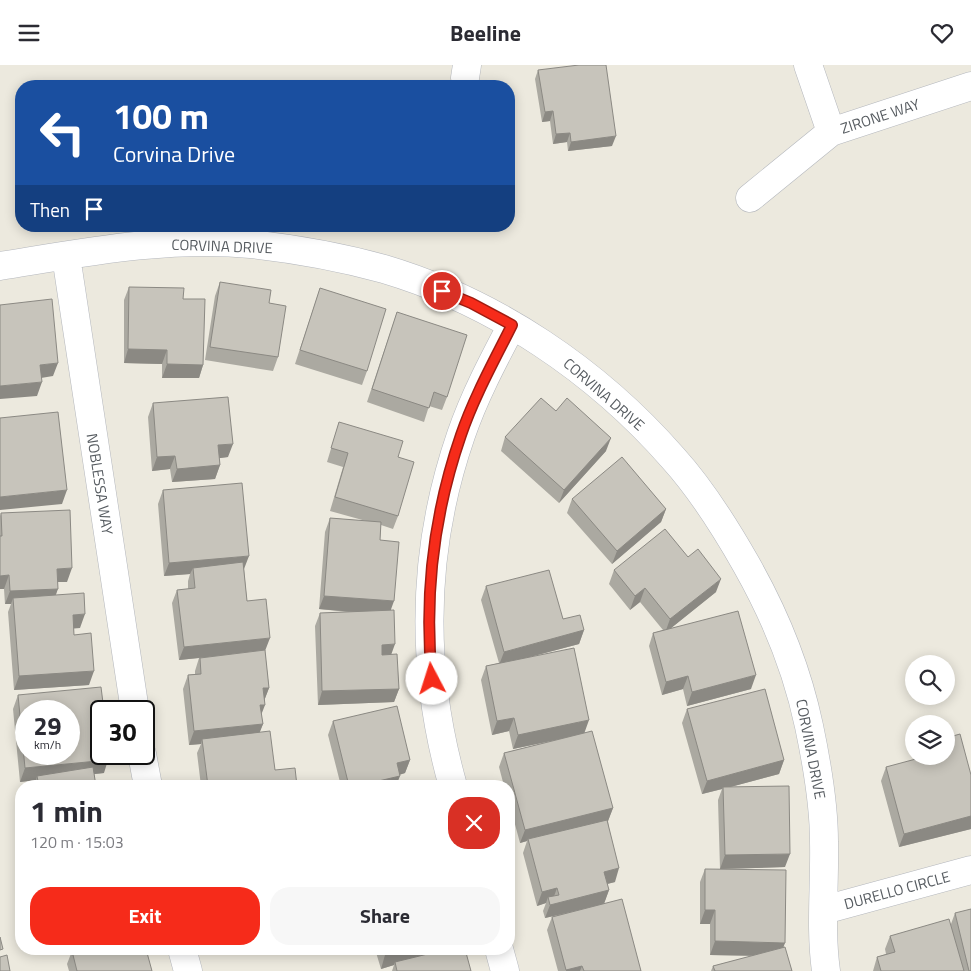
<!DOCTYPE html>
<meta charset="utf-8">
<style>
body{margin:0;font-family:"Titillium Web",sans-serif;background:#f7f7f7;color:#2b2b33;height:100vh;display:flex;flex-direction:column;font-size:19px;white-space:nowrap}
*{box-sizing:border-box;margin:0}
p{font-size:16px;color:#7c7c81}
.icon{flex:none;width:28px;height:28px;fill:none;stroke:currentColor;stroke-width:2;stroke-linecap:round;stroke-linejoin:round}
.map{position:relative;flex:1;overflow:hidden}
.side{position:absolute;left:15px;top:715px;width:500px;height:175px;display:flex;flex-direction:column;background:#fff;border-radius:20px;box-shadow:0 2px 12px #0003}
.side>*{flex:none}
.banner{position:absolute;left:15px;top:15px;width:500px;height:152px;border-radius:20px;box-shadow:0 2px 12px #0003;background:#1a4fa0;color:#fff;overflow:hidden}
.buttons{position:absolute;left:905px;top:590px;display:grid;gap:10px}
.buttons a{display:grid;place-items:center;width:50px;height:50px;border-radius:50%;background:#fff;box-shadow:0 2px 12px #0003;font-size:25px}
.speed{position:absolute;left:15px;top:635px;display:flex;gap:10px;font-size:25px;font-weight:700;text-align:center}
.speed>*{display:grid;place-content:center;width:65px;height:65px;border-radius:50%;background:#fff;box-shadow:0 2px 12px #0003;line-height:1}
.speed small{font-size:12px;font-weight:400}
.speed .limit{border:2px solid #111;border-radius:8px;background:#fff;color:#111}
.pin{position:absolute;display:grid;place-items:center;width:42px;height:42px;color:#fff;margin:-21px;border:2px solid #fff;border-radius:50%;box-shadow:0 1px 5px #0007}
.me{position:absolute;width:55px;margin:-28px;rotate:355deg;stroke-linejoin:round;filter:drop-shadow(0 0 4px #0008)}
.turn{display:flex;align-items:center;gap:18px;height:105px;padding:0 15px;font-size:22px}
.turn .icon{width:65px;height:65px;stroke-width:2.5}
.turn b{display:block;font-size:35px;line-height:42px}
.then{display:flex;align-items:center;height:48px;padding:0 15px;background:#0003;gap:10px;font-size:19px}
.round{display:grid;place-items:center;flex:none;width:52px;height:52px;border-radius:20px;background:#f7f7f7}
.head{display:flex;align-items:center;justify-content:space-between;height:85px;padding:0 15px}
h1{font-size:30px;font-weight:700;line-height:38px}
.cta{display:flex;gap:10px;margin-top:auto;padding:10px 15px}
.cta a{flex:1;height:58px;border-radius:20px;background:#f62b1a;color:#fff;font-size:20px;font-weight:700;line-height:58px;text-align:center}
.cta a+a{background:#f7f7f7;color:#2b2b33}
header{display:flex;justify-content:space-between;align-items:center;height:65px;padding:0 15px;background:#fff;font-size:22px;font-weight:700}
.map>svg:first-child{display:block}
</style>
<header><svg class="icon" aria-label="menu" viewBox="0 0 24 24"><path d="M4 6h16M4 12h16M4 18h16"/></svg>Beeline<svg class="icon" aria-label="heart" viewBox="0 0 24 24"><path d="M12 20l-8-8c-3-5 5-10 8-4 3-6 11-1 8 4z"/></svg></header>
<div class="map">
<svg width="971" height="906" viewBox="0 0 971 906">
<rect width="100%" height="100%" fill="#ece9de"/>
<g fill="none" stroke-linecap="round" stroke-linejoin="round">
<g stroke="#b4b7bd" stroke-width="29">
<path id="minor" d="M808,0L831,67
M465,13L467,0
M750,133L831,67L971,21
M66,191L135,646
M0,201C82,188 167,171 251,179C296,184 341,192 384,204C495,237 597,306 673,393C702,425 725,462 746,499C775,550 797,604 809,661C817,699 824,738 824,777C825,820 820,863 826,906
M142,689L148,721
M453,721C420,604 421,486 461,370C474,332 493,296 512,260
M824,845L971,805
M182,884L188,906
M499,884L505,906"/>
</g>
<use href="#minor" stroke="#fff" stroke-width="28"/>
</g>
<path fill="#aba9a1" d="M538,5L612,81L568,86L567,77L553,79L550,56L542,57L535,14Z
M220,217L278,292L273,306L205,295L215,231Z
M129,222L183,234L203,300L199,313H162V299L124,298V235Z
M320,223L367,306L362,320L295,299Z
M397,247L447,332L442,345L429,341L424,357L367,337Z
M153,338L228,392L219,393L220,400L215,414L172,417L170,404L152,406L148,352Z
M556,346L606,386L559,438L501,386L505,372Z
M339,357L398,392V451L393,464L381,460L380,475L391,545V590L399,624L394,637L318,640L315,561L320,548L348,547L319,544L325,467L330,453L366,456L330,446L343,402L327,397Z
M163,425L244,504L247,536L265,586L269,623L264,636L261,649L263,659L259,668L275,705L297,721H201L197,688L201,679L189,680L183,624L188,610L195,609V606L199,593L179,595L172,538L177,525L188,524V516L190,509L164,511L158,439Z
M572,434L666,444L661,457L612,499L567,448Z
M1,448L67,517H58L56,530L80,563H74V570L89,620L14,625L8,547L11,539H5L4,524H0V451Z
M614,505L716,527L671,563L751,624L687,641L683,624L662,630L649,581L653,568L663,565L640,537L630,545L609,519Z
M486,521L563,554L584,565L579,579L530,592L585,668L613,743L608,756L615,817L607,819L609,825L604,838L641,906H558L547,865L552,852L558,850L545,853L543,846L546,838L537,841L523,788L527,776L520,778L509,737V721H504L499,702L504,688L561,674L513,684L509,666L492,670L481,615L486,601L499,598L481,535Z
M18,630L104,708L94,709L96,721H33L36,715L20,717L13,644Z
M687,644L784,695L779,709L730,722L785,802L720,804L718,735L722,724L702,729L682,658Z
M333,656L410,695L405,708L399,710L396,721H341L328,670Z
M919,691H946L971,710V764L899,782L881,716L886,702L919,694Z
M705,804L784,882L792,906H711L713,901L752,891L710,890V859H700V817Z
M955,848L971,906H873L877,892L886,889L885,884L890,871L951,859Z
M74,884H126L128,889L152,906H69L67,899L72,886L74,885Z
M375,884H443V885L471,906H392L394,900L381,904Z"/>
<path fill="#8b8983" d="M553,46L550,56L542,57L545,47Z
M570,68L567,77L553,79L556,69Z
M616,71L612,81L568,86L571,77Z
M128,284L167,285L162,299L124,298Z
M58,298L53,311L35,314L40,300Z
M167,299L203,300L199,313H162Z
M42,317L37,331L0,334V321Z
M611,373L606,386L559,438L564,425Z
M233,379L228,392L213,394L218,380Z
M175,391L170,404L152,406L157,392Z
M220,400L215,414L172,417L177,404Z
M67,425L62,439L0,445V432Z
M666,444L661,457L612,499L617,486Z
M249,491L244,504L193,503L190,509L164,511L169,498Z
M72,503L67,517H52L57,504Z
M9,510L4,524H0V511Z
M721,514L716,527L665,568L670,554Z
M645,523L640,537L630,545L635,531Z
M58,524L53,537L13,533L11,539H5L10,526Z
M324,531L394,536L389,550L319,544Z
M85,549L80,563L68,564L73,550Z
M584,565L579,579L499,600L504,587Z
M270,573L265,586L179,595L184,582Z
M395,579L390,593H377L382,580Z
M94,606L89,620L14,625L19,611Z
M756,610L751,624L687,641L692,627Z
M688,611L683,624L662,630L666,617Z
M263,623H269L264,636Z
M399,624L394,637L318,640L322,626Z
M260,640H265L260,653Z
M514,653L509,666L492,670L497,656Z
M589,655L584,669L513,684L518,670Z
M263,659L258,672L202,674L201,679L189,680L194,666Z
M108,695L104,708L38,715L37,711L36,715L20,717L25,703Z
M410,695L405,708L392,712L397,698Z
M784,695L779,709L723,724V722L722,724L702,729L707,716Z
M400,711L396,721H357Z
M613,743L608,756L528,774L527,776L520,778L525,765Z
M971,751V764L899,782L904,769Z
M790,789L785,802L720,804L725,790Z
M619,803L615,817L599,821L604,807Z
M557,823L552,837L548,832L546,838L537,841L542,827Z
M609,825L604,839L545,853L550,840Z
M705,845H715L710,859H700Z
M715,876L785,878L780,891L710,890Z
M409,884H443L442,887L395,897L394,900L381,904L385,890Z
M582,901L580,906H566V905Z"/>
<path fill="#c7c4bb" stroke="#8b8983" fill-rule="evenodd" d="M579,0H606L616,71L571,77L570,68L556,69L553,46L545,47L538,5Z
M220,217L271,225L269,238L286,241L278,292L210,282Z
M129,222L184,223L183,234H205L203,300L167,299V285L128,284Z
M320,223L386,244L367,306L300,285Z
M52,234L58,298L40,300L42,317L0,321V240Z
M397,247L467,270L447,332L434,327L429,343L372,324Z
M228,332L233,379L218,380L220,400L177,404L175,391L157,392L153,338Z
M541,333L556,346L567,333L611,373L564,425L505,372Z
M58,347L67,425L0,432V353Z
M339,357L403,376L398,392L414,397L398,451L335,432L348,388L331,383Z
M622,392L666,444L617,486L572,434Z
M242,418L249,491L169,498L163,425Z
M70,445L72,503L57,504L58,524L10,526L9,510L0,511V471H2L1,448Z
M330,453L381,457L380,475L399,477L394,536L324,531Z
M665,464L688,492L698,484L721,514L670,554L645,523L635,531L614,505Z
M243,497L247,536L266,534L270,573L184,582L177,525L195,523L193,503Z
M549,505L563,554L580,550L584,565L504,587L486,521Z
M84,528L85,549L73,550L74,570L91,568L94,606L19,611L13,533Z
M394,545L395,579L382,580V590L397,589L399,624L322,626L320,548Z
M738,546L756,610L692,627L688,611L666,617L653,568Z
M574,583L589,655L518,670L514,653L497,656L486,601Z
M265,585L269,623H263L265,640H260L263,659L194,666L188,610L201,609L200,593Z
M101,622L104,646H101V689H108V695L25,703L18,630ZM26,646H69V689H26Z
M765,624L784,695L707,716L687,644Z
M397,641L410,695L397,698L400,711L357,721H349L333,656Z
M270,666L275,705L295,703L297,721H208L202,674Z
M592,666L613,743L525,765L504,688Z
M960,669L971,710V751L904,769L886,702L927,691H946V673Z
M93,702L96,721H39L37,711Z
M418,717L419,721H401Z
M789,721L790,789L725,790L723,722Z
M607,755L619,803L604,807L609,825L550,840L548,832L559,830L557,823L542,827L528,774Z
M705,804L786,805L785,878L715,876V845H705Z
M622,834L641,906H584L582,901L566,905L552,852Z
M971,844V906H969L955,848Z
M949,854L964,906H881L877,892L895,887L890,871Z
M0,872L3,884L0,885Z
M785,882L792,906H715L713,901Z
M80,884H126L128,889L146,884L152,906H77L72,886Z
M384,884H409L385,890Z
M448,884H465L471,906H397L395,897Z
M7,890L10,906H0V892Z"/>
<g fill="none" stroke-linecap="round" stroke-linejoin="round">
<g stroke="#a01c11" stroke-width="12">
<path id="route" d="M432,614C424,532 434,448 461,370C474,332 494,296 512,260L471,238L442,226"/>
</g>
<use href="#route" stroke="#f62b1a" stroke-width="9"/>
</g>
<g text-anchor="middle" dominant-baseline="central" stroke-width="4" stroke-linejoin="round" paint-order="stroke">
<g font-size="15" fill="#575c61" stroke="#fff">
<text transform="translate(880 51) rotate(-18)">ZIRONE WAY</text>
<text transform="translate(222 181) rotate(2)">CORVINA DRIVE</text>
<text transform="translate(604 329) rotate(41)">CORVINA DRIVE</text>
<text transform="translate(100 419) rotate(81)">NOBLESSA WAY</text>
<text transform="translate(811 684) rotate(79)">CORVINA DRIVE</text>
<text transform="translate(897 825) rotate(-15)">DURELLO CIRCLE</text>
</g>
</g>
</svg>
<div class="buttons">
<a><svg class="icon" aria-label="search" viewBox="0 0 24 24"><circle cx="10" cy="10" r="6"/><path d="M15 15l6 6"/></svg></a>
<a><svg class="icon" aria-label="layers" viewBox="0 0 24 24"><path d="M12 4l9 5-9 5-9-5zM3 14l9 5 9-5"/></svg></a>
</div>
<div class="speed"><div>29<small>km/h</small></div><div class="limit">30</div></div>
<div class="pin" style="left:442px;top:226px;background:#d93025"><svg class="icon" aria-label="arrive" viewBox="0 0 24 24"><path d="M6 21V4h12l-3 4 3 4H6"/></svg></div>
<svg class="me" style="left:432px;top:614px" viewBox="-20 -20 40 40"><circle r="19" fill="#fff"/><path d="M0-13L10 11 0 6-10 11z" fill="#f62b1a"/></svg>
<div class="banner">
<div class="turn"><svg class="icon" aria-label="left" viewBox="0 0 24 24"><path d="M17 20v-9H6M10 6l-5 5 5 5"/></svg><div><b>100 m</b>Corvina Drive</div></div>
<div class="then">Then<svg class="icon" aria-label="arrive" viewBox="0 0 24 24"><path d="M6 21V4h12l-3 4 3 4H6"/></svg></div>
</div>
<section class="side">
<div class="head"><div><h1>1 min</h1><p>120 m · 15:03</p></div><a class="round" style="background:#d93025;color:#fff"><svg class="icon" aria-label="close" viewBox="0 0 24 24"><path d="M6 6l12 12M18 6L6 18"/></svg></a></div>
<div class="cta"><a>Exit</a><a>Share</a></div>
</section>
</div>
